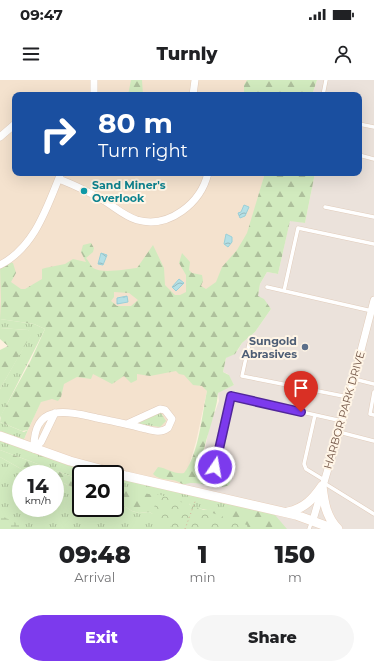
<!DOCTYPE html>
<style>
body{margin:0;font-family:Montserrat,sans-serif;background:#f6f6f6;color:#202124;height:100vh;display:flex;flex-direction:column;font-size:15px;white-space:nowrap}
*{box-sizing:border-box;margin:0}
p{font-size:13px;color:#757577}
.icon{flex:none;width:22px;height:22px;fill:none;stroke:currentColor;stroke-width:2;stroke-linecap:round;stroke-linejoin:round}
.map{position:relative;height:449px;overflow:hidden}
.sheet{display:flex;flex-direction:column;background:#fff;flex:1}
.sheet>*{flex:none}
.guide{position:absolute;left:12px;top:12px;width:350px;height:84px;border-radius:8px;box-shadow:0 4px 16px #0002;background:#1a4fa0;color:#fff;overflow:hidden}
.speed{position:absolute;left:12px;top:385px;display:flex;gap:8px;font-size:20px;font-weight:700;text-align:center}
.speed>*{display:grid;place-content:center;width:52px;height:52px;border-radius:50%;background:#fff;box-shadow:0 4px 16px #0002;line-height:1}
.speed small{font-size:10px;font-weight:400}
.speed .limit{border:2px solid #111;border-radius:6px;background:#fff;color:#111}
.pin{position:absolute;display:grid;place-items:center;width:34px;height:34px;color:#fff;margin:-41px -17px;border-radius:50% 50% 50% 0;rotate:-45deg;box-shadow:0 0 4px #0007}
.pin .icon{rotate:45deg}
.me{position:absolute;width:44px;margin:-22px;rotate:12deg;stroke-linejoin:round;filter:drop-shadow(0 0 3px #0008)}
.turn{display:flex;align-items:center;gap:14px;height:84px;padding:0 20px;font-size:18px}
.turn .icon{width:52px;height:52px;stroke-width:2.5}
.turn b{display:block;font-size:28px;line-height:34px}
.eta{display:flex;justify-content:space-evenly;align-items:center;height:68px;text-align:center}
.eta b{font-size:24px;font-weight:800;line-height:28px}
.cta{display:flex;gap:8px;margin-top:auto;padding:8px 20px}
.cta a{flex:1;height:46px;border-radius:24px;background:#7c3aed;color:#fff;font-size:16px;font-weight:800;line-height:46px;text-align:center}
.cta a+a{background:#f6f6f6;color:#202124}
.status{display:flex;justify-content:space-between;align-items:center;height:28px;padding:0 20px;background:#fff;direction:ltr}
.status svg{height:11px;fill:currentColor}
header{display:flex;justify-content:space-between;align-items:center;height:52px;padding:0 20px;background:#fff;font-size:18px;font-weight:800}
.map>svg:first-child{display:block}
</style>
<div class="status"><b>09:47</b><svg viewBox="0 0 49 12"><path d="M0 12V9h3v3zM5 12V6h3v6zM10 12V3h3v9zM15 12V0h3v12zM26 1h20v11H26zM47 4h2v5h-2z"/></svg></div>
<header><svg class="icon" aria-label="menu" viewBox="0 0 24 24"><path d="M4 6h16M4 12h16M4 18h16"/></svg>Turnly<svg class="icon" aria-label="person" viewBox="0 0 24 24"><circle cx="12" cy="8" r="4"/><path d="M4 21q1-7 8-7t8 7"/></svg></header>
<div class="map">
<svg width="374" height="449" viewBox="0 0 374 449">
<defs>
<pattern id="grass-tufts" width="24" height="20" patternUnits="userSpaceOnUse"><rect width="24" height="20" fill="#d1eabe"/><path d="M3 7l-1-3M5 7V3M7 7l1-3M15 17l-1-3M17 17v-4M19 17l1-3" fill="none" stroke="#aec09c"/></pattern>
<pattern id="forest-firs" width="22" height="20" patternUnits="userSpaceOnUse"><rect width="22" height="20" fill="#d1eabe"/><path d="M5 1l3.5 6h-7zM16 11l3.5 6h-7z" fill="#aec09c"/></pattern>
<pattern id="wetland-marsh" width="20" height="14" patternUnits="userSpaceOnUse"><rect width="20" height="14" fill="#d1eabe"/><path d="M1 5h8M5 5V1M11 12h8M15 12V8" fill="none" stroke="#aec09c"/></pattern>
<pattern id="park-crowns" width="20" height="18" patternUnits="userSpaceOnUse"><rect width="20" height="18" fill="#d1eabe"/><path d="M2 6a3 3 0 1 1 6 0M12 15a3 3 0 1 1 6 0" fill="none" stroke="#aec09c"/></pattern>
<pattern id="water-waves" width="16" height="10" patternUnits="userSpaceOnUse"><rect width="16" height="10" fill="#b4e0e6"/><path d="M0 5q4-4 8 0t8 0" fill="none" stroke="#97b8bc"/></pattern>
</defs>
<rect width="100%" height="100%" fill="#fdf1df"/>
<path fill="#f4e2ce" d="M0,0H272L267,15H15V93H265L233,210L206,225L0,239Z
M178,288L204,305L207,311L196,362L182,409L22,364L46,310L93,290Z"/>
<path fill="#ebe2db" d="M317,0H374V449H258L183,405L191,401L218,407L225,392L216,394L211,391L203,392L201,390L209,348L219,321L218,313L220,311L234,305L228,294L223,292L226,278L238,270L242,263L255,252L271,229L258,216L260,204L267,192L278,194L290,140L305,143L315,93H359V15H312Z"/>
<path fill="url(#grass-tufts)" d="M0,239L34,244L45,249L0,338V309L31,254L28,250L0,248Z
M158,333H161L166,341L160,347L133,343Z
M0,342L24,352L28,350L22,364L255,425L208,430L191,427L190,424L115,408V394H81V400L0,370Z
M0,377L30,394H21V428H55V400C67,403 69,408 81,408V428H115V420L132,431L139,433L149,432L170,442L172,449H5L0,444Z"/>
<path fill="url(#forest-firs)" fill-rule="evenodd" d="M131,0H142L143,15H128Z
M247,0H317L312,15H244V5Z
M265,93H315L305,143L290,141L278,194L267,192L260,204L258,216L264,219L271,229L255,252L242,263L235,274L226,278L223,292L229,295L234,305L218,313C216,338 202,363 201,390L203,392L211,391L216,394L228,392L232,397L229,405C214,412 199,398 183,405C174,396 162,403 153,394L158,387C167,388 175,395 184,393C199,374 202,334 207,311L202,306L193,305L184,295L179,294L176,291L150,296L137,294V300L131,303L124,296L112,304L93,294L91,299L77,297L64,304L61,317L58,321L52,319L41,322L28,350L22,351L0,342L1,335L30,282L45,249L34,244L0,239L1,221L0,187L10,182L13,183L16,193L11,202L21,209H25L42,199V189L45,188L65,184L73,179L86,182L81,172L83,165L91,163L94,168L93,172L86,178C89,181 90,185 93,188C102,194 126,189 137,188L153,165L164,188L165,205L175,215H180L186,212V195L179,183L182,173L190,182L189,190L192,193L202,195L203,201L201,206L206,209L216,202L222,187L237,170L247,153ZM114,212L129,213L138,220L131,226H117L111,221L114,217Z
M0,248L28,250L31,252V255L0,309V270L8,266L0,259Z
M0,370L81,400V408C69,408 67,403 55,400V394H30L0,377Z
M115,408L188,421L191,427L183,449H171L170,442L149,432L139,433L132,431L115,420Z
M255,425L275,435L287,449H187L202,430Z"/>
<path fill="url(#wetland-marsh)" d="M0,435L22,446L25,449H0Z"/>
<path fill="url(#park-crowns)" d="M158,414L247,445L248,449H176L151,438Z"/>
<path fill="url(#water-waves)" stroke="#9ad0d8" d="M244,125L249,127L245,136L240,138L238,133L241,132Z
M226,154L232,157V162L228,167L224,164Z
M101,173L107,175L103,185L98,184Z
M179,199L184,203L176,211L172,207Z
M127,216L128,222L117,224V218Z"/>
<g fill="none" stroke-linecap="round" stroke-linejoin="round">
<g stroke="#e1ccbb" stroke-width="4.5">
<path id="service" d="M323,15L326,0
M359,44L374,47
M359,75L374,79
M325,127L374,137
M267,207L372,231
M284,211L298,148L374,164
M249,264L242,296L348,317
M354,299L374,304
M374,312L370,334L374,335
M315,335L304,384L306,389L324,400
M339,352L374,361
M215,387L231,316L342,341
M324,403L374,434
M309,449L312,441"/>
</g>
<g stroke="#e1ccbb" stroke-width="8">
<path id="minor" d="M94,15V0
M193,15L195,0
M0,57L15,44
M59,99C74,105 89,112 103,120C115,127 124,136 137,140C169,149 201,123 208,93
M0,185C35,167 47,127 61,93
M34,369C33,323 66,331 97,338C112,341 127,344 142,348C151,350 160,354 168,348L172,339L165,330L160,329L127,344
M34,369L41,362L55,333
M313,440L349,317L374,220"/>
</g>
<g stroke="#e8cfbb" stroke-width="10">
<path id="secondary" d="M0,356L70,381L126,396L296,435L334,449
M322,406C324,422 326,437 338,449
M288,432C305,428 313,419 322,406"/>
</g>
<path stroke="#d7b19a" stroke-width="1" stroke-dasharray="1 3" stroke-linecap="butt" d="M185,449L196,419"/>
<use href="#service" stroke="#fff" stroke-width="3.5"/>
<use href="#minor" stroke="#fff" stroke-width="7"/>
<use href="#secondary" stroke="#fff" stroke-width="9"/>
</g>
<g fill="none" stroke-linecap="round" stroke-linejoin="round">
<g stroke="#51269a" stroke-width="10">
<path id="route" d="M215,387L231,316L301,332"/>
</g>
<use href="#route" stroke="#7c3aed" stroke-width="7"/>
</g>
<circle fill="#0f9aa8" stroke="#fff5e6" stroke-width="1.5" cx="84" cy="111" r="4"/>
<circle fill="#5c6f8a" stroke="#fff5e6" stroke-width="1.5" cx="305" cy="267" r="4"/>
<g text-anchor="middle" dominant-baseline="central" stroke-width="4" stroke-linejoin="round" paint-order="stroke">
<g font-size="11" font-weight="bold" fill="#0d838f" stroke="#fff5e6" text-anchor="start">
<text x="92" y="105">Sand Miner's<tspan x="92" dy="13">Overlook</tspan></text>
</g>
<g font-size="11" font-weight="bold" fill="#4e5e75" stroke="#fff5e6" text-anchor="end">
<text x="297" y="261">Sungold<tspan x="297" dy="13">Abrasives</tspan></text>
</g>
<g font-size="11" fill="#735647" stroke="#fff5e6">
<text transform="translate(344 330) rotate(-74)">HARBOR PARK DRIVE</text>
</g>
</g>
</svg>
<div class="speed"><div>14<small>km/h</small></div><div class="limit">20</div></div>
<div class="pin" style="left:301px;top:332px;background:#d93025"><svg class="icon" aria-label="arrive" viewBox="0 0 24 24"><path d="M6 21V4h12l-3 4 3 4H6"/></svg></div>
<svg class="me" style="left:215px;top:387px" viewBox="-20 -20 40 40"><circle r="17" fill="#7c3aed" stroke="#fff" stroke-width="3"/><path d="M0-11L8 9 0 5-8 9z" fill="#fff"/></svg>
<div class="guide">
<div class="turn"><svg class="icon" aria-label="right" viewBox="0 0 24 24"><path d="M7 20v-9h11M14 6l5 5-5 5"/></svg><div><b>80 m</b>Turn right</div></div>
</div>
</div>
<section class="sheet">
<div class="eta">
<div><b>09:48</b><p>Arrival</p></div>
<div><b>1</b><p>min</p></div>
<div><b>150</b><p>m</p></div>
</div>
<div class="cta"><a>Exit</a><a>Share</a></div>
</section>
